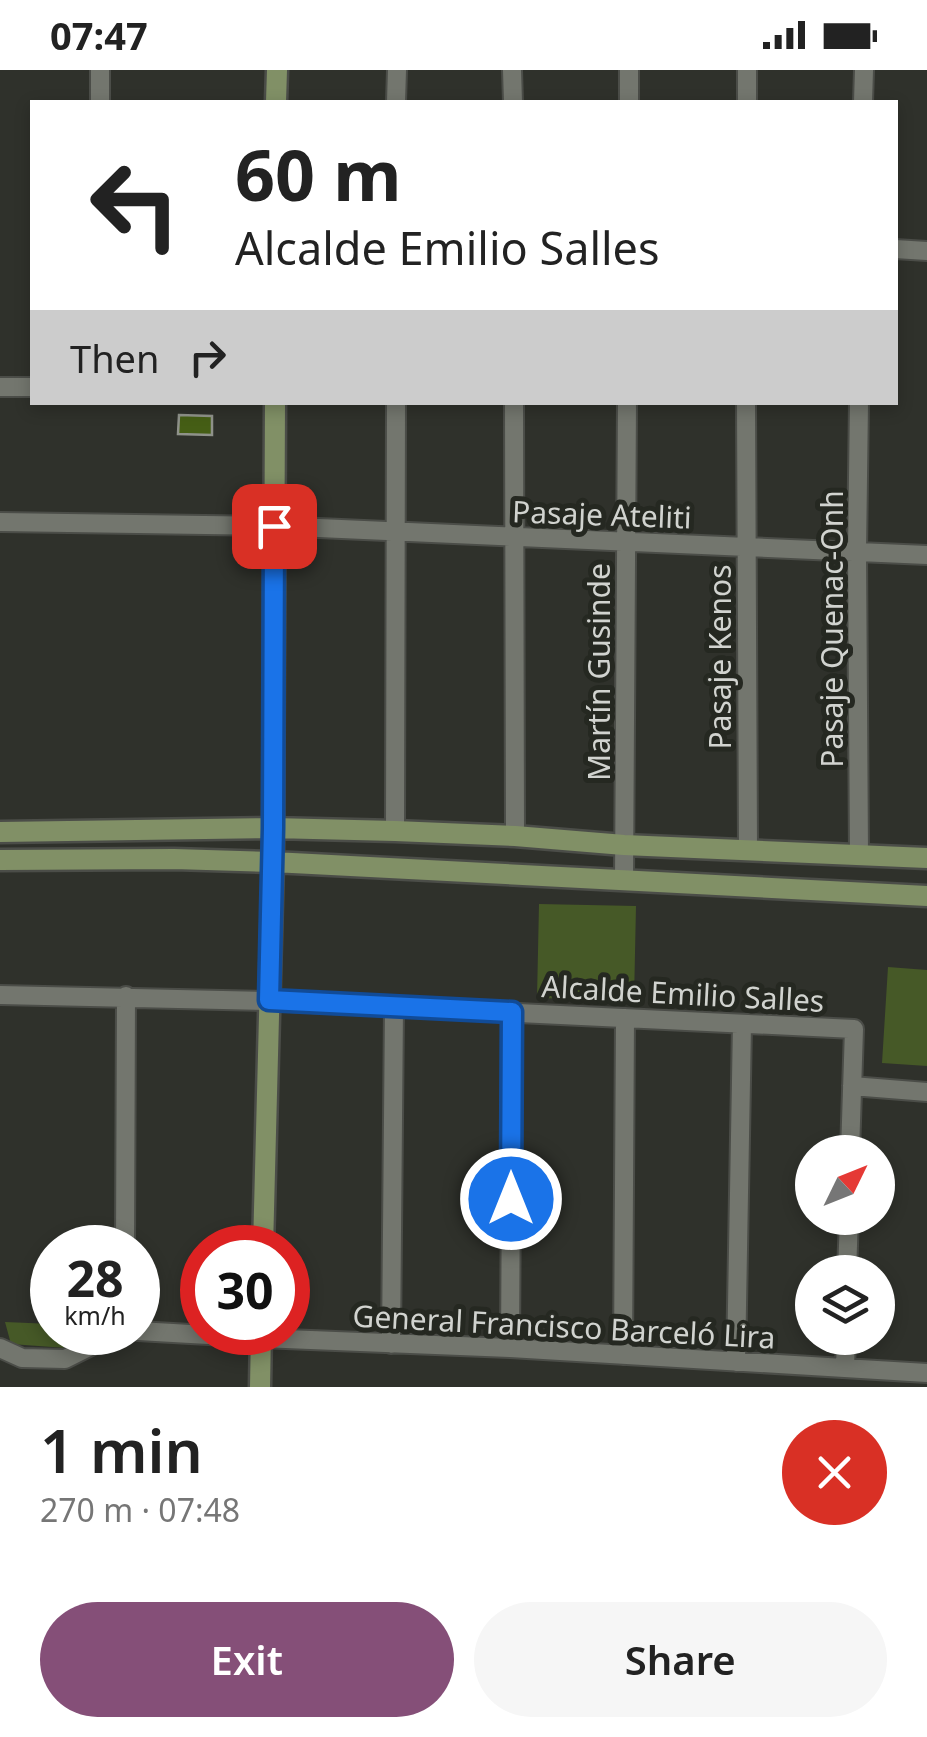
<!DOCTYPE html>
<meta charset="utf-8">
<style>
body{margin:0;font-family:"Noto Sans",sans-serif;background:#f6f6f6;color:#222;height:100vh;display:flex;flex-direction:column;font-size:38px;white-space:nowrap}
*{box-sizing:border-box;margin:0}
p{font-size:32px;color:#767676}
.icon{flex:none;width:55px;height:55px;fill:none;stroke:currentColor;stroke-width:2;stroke-linecap:round;stroke-linejoin:round}
.map{position:relative;height:1317px;overflow:hidden}
.panel{display:flex;flex-direction:column;background:#fff;flex:1}
.panel>*{flex:none}
.banner{position:absolute;left:30px;top:30px;width:868px;height:305px;border-radius:0px;box-shadow:0 5px 15px #0003;background:#fff;color:#222;overflow:hidden}
.needle{width:65px;rotate:47deg}
.controls{position:absolute;left:795px;top:1065px;display:grid;gap:20px}
.controls a{display:grid;place-items:center;width:100px;height:100px;border-radius:50%;background:#fff;box-shadow:0 5px 15px #0003;font-size:50px}
.speed{position:absolute;left:30px;top:1155px;display:flex;gap:20px;font-size:50px;font-weight:700;text-align:center}
.speed>*{display:grid;place-content:center;width:130px;height:130px;border-radius:50%;background:#fff;box-shadow:0 5px 15px #0003;line-height:1}
.speed small{font-size:25px;font-weight:400}
.speed .limit{border:15px solid #d22;background:#fff;color:#111}
.pin{position:absolute;display:grid;place-items:center;width:85px;height:85px;color:#fff;margin:-42px;border-radius:20px;box-shadow:0 5px 15px #0006}
.me{position:absolute;width:110px;margin:-55px;rotate:0deg;stroke-linejoin:round;filter:drop-shadow(0 0 8px #0008)}
.turn{display:flex;align-items:center;gap:35px;height:210px;padding:0 40px;font-size:45px}
.turn .icon{width:130px;height:130px;stroke-width:2.5}
.turn b{display:block;font-size:70px;line-height:85px}
.then{display:flex;align-items:center;height:95px;padding:0 40px;background:#0003;gap:20px;font-size:38px}
.round{display:grid;place-items:center;flex:none;width:105px;height:105px;border-radius:52px;background:#f6f6f6}
.overview{display:flex;align-items:center;justify-content:space-between;height:170px;padding:0 40px}
h1{font-size:60px;font-weight:600;line-height:75px}
.action{display:flex;gap:20px;margin-top:auto;padding:20px 40px}
.action a{flex:1;height:115px;border-radius:60px;background:#854f78;color:#fff;font-size:40px;font-weight:600;line-height:115px;text-align:center}
.action a+a{background:#f6f6f6;color:#222}
.status{display:flex;justify-content:space-between;align-items:center;height:70px;padding:0 50px;background:#fff;direction:ltr}
.status svg{height:28px;fill:currentColor}
.map>svg:first-child{display:block}
</style>
<div class="status"><b>07:47</b><svg viewBox="0 0 49 12"><path d="M0 12V9h3v3zM5 12V6h3v6zM10 12V3h3v9zM15 12V0h3v12zM26 1h20v11H26zM47 4h2v5h-2z"/></svg></div>
<div class="map">
<svg width="927" height="1317" viewBox="0 0 927 1317">
<rect width="100%" height="100%" fill="#2f312b"/>
<path fill="#465927" d="M539,834L636,836L634,930L537,928Z
M888,897L927,900V996L882,993Z
M5,1252L52,1254V1262L94,1263L66,1278L11,1274Z"/>
<path fill="#455e15" stroke="#8f928a" stroke-width="2.5" d="M179,345L212,346V365L178,364Z"/>
<g fill="none" stroke-linecap="round" stroke-linejoin="round">
<g stroke="#4b4d48" stroke-width="22">
<path id="street" d="M512,0L513,32
M100,32V0
M396,32L397,0
M629,32V0
M747,32V0
M863,32L864,0
M895,179L927,181
M0,317H32
M514,332L515,766
M746,332L748,781
M859,332L857,482L859,785
M0,452L274,456L927,485
M395,761L396,332
M624,811L627,332
M0,925L269,931L854,959L850,1082
M852,1016L927,1022
M125,1178L126,926
M847,1202L849,1148
M138,1261L261,1268L510,1278L927,1303
M391,1274L394,937
M0,1278L22,1288L65,1289L119,1262
M510,1278L512,942
M623,1285L625,948
M736,1292L742,954
M845,1298L846,1268"/>
</g>
<g stroke="#4b4d48" stroke-width="25">
<path id="secondary" d="M276,32L277,0
M0,762L273,758L395,761L515,766L624,775L927,788
M0,790L174,789L273,792L927,826
M263,1178L273,792L275,332
M260,1317L261,1262"/>
</g>
<use href="#street" stroke="#73766e" stroke-width="18"/>
<use href="#secondary" stroke="#819066" stroke-width="20"/>
</g>
<g fill="none" stroke-linecap="round" stroke-linejoin="round">
<g stroke="#114b97" stroke-width="25">
<path id="route" d="M274,456L273,758L269,930L512,942L511,1129"/>
</g>
<use href="#route" stroke="#1a73e8" stroke-width="18"/>
</g>
<g text-anchor="middle" dominant-baseline="central" stroke-width="10" stroke-linejoin="round" paint-order="stroke">
<g font-size="30" fill="#d1d3cf" stroke="#252821">
<text transform="translate(602 444) rotate(2)">Pasaje Ateliti</text>
<text transform="translate(831 559) rotate(-90)">Pasaje Quenac-Onh</text>
<text transform="translate(719 587) rotate(-90)">Pasaje Kenos</text>
<text transform="translate(598 602) rotate(-90)">Martín Gusinde</text>
<text transform="translate(683 923) rotate(3)">Alcalde Emilio Salles</text>
<text transform="translate(564 1256) rotate(3)">General Francisco Barceló Lira</text>
</g>
</g>
</svg>
<div class="controls">
<a><svg class="needle" viewBox="-14 -14 28 28"><path d="M0-13l5 13h-10z" fill="#e53935"/><path d="M0 13l5-13h-10z" fill="#767676"/></svg></a>
<a><svg class="icon" aria-label="layers" viewBox="0 0 24 24"><path d="M12 4l9 5-9 5-9-5zM3 14l9 5 9-5"/></svg></a>
</div>
<div class="speed"><div>28<small>km/h</small></div><div class="limit">30</div></div>
<div class="pin" style="left:274px;top:456px;background:#d93025"><svg class="icon" aria-label="arrive" viewBox="0 0 24 24"><path d="M6 21V4h12l-3 4 3 4H6"/></svg></div>
<svg class="me" style="left:511px;top:1129px" viewBox="-20 -20 40 40"><circle r="17" fill="#1a73e8" stroke="#fff" stroke-width="3"/><path d="M0-11L8 9 0 5-8 9z" fill="#fff"/></svg>
<div class="banner">
<div class="turn"><svg class="icon" aria-label="left" viewBox="0 0 24 24"><path d="M17 20v-9H6M10 6l-5 5 5 5"/></svg><div><b>60 m</b>Alcalde Emilio Salles</div></div>
<div class="then">Then<svg class="icon" aria-label="right" viewBox="0 0 24 24"><path d="M7 20v-9h11M14 6l5 5-5 5"/></svg></div>
</div>
</div>
<section class="panel">
<div class="overview"><div><h1>1 min</h1><p>270 m · 07:48</p></div><a class="round" style="background:#d93025;color:#fff"><svg class="icon" aria-label="close" viewBox="0 0 24 24"><path d="M6 6l12 12M18 6L6 18"/></svg></a></div>
<div class="action"><a>Exit</a><a>Share</a></div>
</section>
